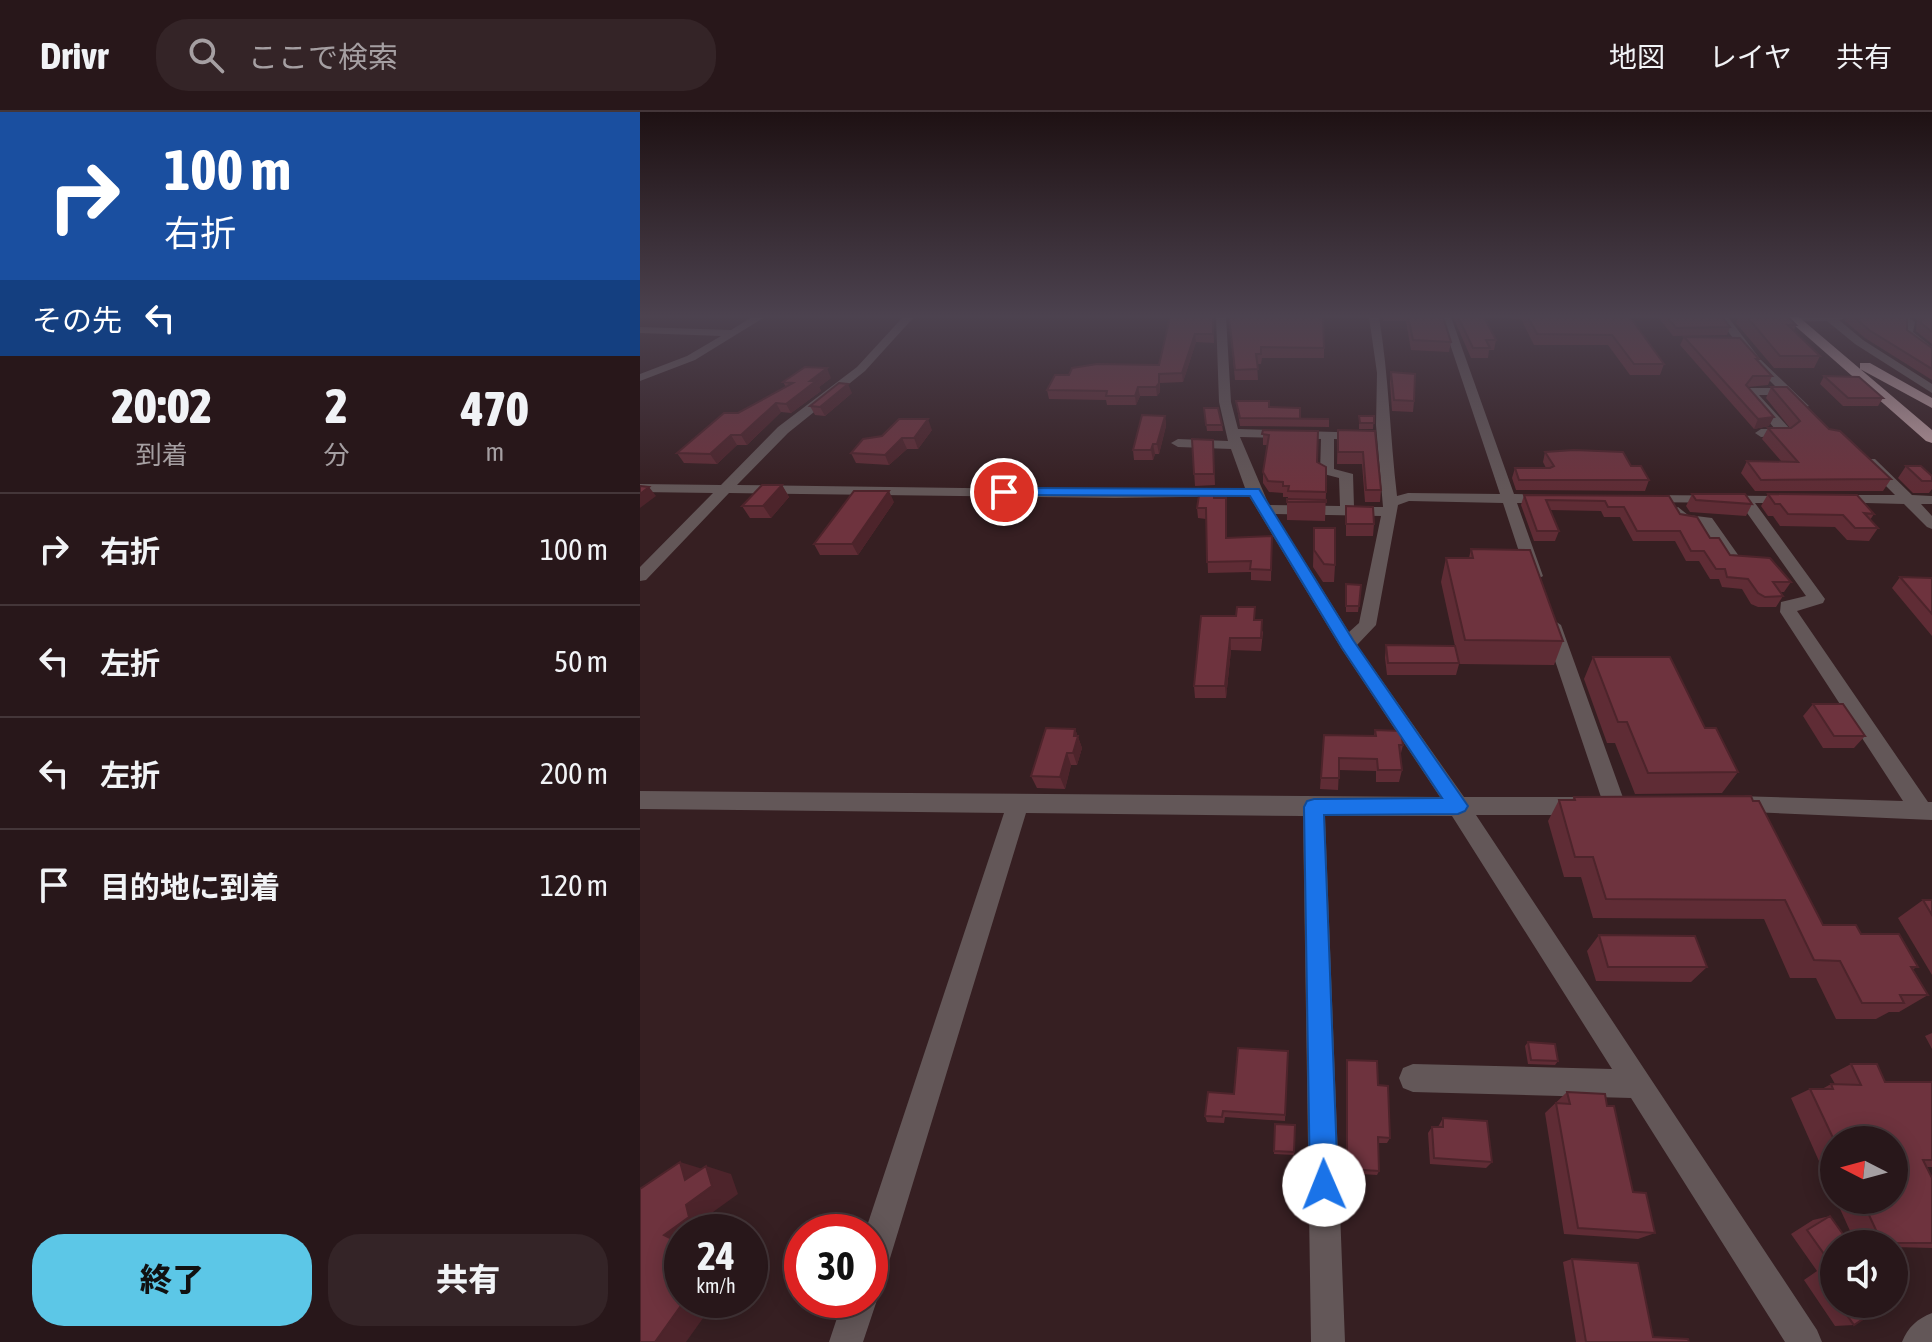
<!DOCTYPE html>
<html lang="ja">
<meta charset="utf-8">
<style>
body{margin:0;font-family:"Asap Condensed","Noto Sans JP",sans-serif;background:#342427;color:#f1f3f6;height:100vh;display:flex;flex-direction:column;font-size:30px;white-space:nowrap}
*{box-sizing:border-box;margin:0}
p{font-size:26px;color:#a59fa2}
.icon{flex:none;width:44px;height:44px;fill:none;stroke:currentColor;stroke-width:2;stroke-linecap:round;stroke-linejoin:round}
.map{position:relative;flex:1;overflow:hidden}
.drawer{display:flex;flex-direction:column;background:#28171a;width:640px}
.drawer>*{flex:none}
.guide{background:#1a4fa0;color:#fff;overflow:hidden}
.needle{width:52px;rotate:276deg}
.fabs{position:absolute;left:1180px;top:1014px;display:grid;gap:16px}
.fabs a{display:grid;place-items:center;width:88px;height:88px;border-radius:50%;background:#28171a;box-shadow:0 4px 20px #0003,0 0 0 2px #443639;font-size:40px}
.speed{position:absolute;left:24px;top:1102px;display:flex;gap:16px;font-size:40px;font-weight:700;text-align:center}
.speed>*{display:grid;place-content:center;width:104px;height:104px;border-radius:50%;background:#28171a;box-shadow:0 4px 20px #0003,0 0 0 2px #443639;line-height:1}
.speed small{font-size:20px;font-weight:400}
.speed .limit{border:12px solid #d22;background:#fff;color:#111}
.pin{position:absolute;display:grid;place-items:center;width:68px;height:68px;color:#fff;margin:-34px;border:4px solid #fff;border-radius:50%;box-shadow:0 2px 8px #0007}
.me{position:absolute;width:88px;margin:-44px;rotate:359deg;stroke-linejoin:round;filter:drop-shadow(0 0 6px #0008)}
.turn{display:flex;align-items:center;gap:28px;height:168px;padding:0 32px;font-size:36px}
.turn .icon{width:104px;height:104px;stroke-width:2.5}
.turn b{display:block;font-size:56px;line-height:68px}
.then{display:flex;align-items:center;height:76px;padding:0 32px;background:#0003;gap:16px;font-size:30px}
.eta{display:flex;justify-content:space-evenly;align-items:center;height:136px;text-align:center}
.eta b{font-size:48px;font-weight:800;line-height:56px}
.action{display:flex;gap:16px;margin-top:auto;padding:16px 32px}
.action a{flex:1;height:92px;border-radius:32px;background:#5cc7e7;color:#111;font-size:32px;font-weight:800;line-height:92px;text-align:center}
.action a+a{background:#342427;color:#f1f3f6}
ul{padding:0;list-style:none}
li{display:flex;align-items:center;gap:24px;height:112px;padding:0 32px;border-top:2px solid #443639}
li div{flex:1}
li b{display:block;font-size:30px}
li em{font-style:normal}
header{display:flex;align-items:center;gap:48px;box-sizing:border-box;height:112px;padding:0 40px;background:#28171a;border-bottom:2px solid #443639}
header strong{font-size:38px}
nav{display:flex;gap:44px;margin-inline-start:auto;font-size:28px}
.search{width:560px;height:72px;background:#342427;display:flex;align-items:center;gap:20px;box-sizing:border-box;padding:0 28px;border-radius:32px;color:#a59fa2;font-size:30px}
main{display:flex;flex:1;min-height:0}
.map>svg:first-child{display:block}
</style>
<header>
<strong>Drivr</strong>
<div class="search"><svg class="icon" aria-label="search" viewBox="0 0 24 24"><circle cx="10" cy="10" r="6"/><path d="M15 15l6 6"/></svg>ここで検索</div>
<nav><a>地図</a><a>レイヤ</a><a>共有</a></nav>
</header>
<main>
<section class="drawer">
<div class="guide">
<div class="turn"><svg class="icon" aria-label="right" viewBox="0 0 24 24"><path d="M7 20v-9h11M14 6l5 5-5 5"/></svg><div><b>100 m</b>右折</div></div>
<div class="then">その先<svg class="icon" aria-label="left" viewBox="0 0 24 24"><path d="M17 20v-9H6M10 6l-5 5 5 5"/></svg></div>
</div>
<div class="eta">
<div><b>20:02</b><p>到着</p></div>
<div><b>2</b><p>分</p></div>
<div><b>470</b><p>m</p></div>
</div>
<ul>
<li><svg class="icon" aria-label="right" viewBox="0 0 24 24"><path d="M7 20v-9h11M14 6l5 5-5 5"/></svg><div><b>右折</b></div><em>100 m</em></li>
<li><svg class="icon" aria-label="left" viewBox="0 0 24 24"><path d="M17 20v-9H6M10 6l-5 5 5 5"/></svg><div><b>左折</b></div><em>50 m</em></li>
<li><svg class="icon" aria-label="left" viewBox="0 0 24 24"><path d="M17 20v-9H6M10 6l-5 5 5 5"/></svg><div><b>左折</b></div><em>200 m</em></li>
<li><svg class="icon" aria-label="arrive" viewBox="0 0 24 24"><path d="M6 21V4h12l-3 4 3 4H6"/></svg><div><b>目的地に到着</b></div><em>120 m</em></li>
</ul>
<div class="action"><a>終了</a><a>共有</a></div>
</section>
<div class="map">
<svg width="1292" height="1230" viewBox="0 0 1292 1230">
<rect width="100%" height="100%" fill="#361f22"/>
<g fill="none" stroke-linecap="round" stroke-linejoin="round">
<path fill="#635758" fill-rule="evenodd" d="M112,205H125L55,248L0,269V262L47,244L81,224L0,221V215L91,218Z
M263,205H274L225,259L148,321L97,373L475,378L605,376L591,337L538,335L531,331L538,327L588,329L579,290L576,205H586L591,290L598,317L728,321V327L723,328L694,327V357L713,362L714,395H743L736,313L737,261L729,205H739C749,265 750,324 757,384L768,381L860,382L801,205H811L874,382L909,383L916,387L909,391H877L903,464L895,469L887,464L863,391L769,389L758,393L736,513L717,533L824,685H940L948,688L951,694L948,700L940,703H836L1177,1218L1182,1230H1145L991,986L773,980L763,976L759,966L763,956L773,952L972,957L812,704H685L705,1230H671L663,704L386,701L247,1156L242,1168L230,1173V1120H225L364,701L0,697V679L800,685L701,536L609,384L475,386L89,381L6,468L0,469V455L73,381L0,380V372L81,373L138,315L217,255ZM600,325L681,327L680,361L699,366L700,394L629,393ZM635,402L741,404L719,511L709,520Z
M1077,205H1088L1120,247L1169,294L1159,297L1144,283H1119L1150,317V323L1121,325L1115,321L1121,317H1135L1104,280L1110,276H1137L1112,251Z
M1129,205H1209L1199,208L1223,228L1292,272V281L1215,232L1187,209L1133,210Z
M1255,205H1268L1275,210L1273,220L1292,235V244L1264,223L1266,213Z
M1225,347H1235L1272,383L1292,384V392H1281L1292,404V417L1287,415L1264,392L1188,390L1186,387L1193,383H1255L1225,353Z
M1005,383L1154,384L1156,387L1149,391H1115L1185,487L1183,491L1157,499L1288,690H1292V708L1088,699L1085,693L1088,687L1096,684L1263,689L1140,500L1141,490L1166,484L1100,391L1000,390V384Z
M1038,395L1048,403L1072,406L1101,447L1099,450H1087L1062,413L1038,410L1031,399Z
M912,507L921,513L986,694L983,700L975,703L967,700L964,694L903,513Z
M230,1175L237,1188L223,1230H189L203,1188H230Z
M1292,1201V1230H1262C1268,1215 1277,1207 1292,1201Z"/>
<path fill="#b8999d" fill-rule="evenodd" d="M1145,205H1159L1292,318V331L1286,329Z
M1220,251H1230L1292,286V296L1220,257Z"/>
</g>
<path fill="#5f2c35" d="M573,205L574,231L556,230L543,270L520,271V280L517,284H500L496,293H467L466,288L409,287L407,278L429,263L519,253Z
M589,205L684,236V246H622L621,252H617L618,268H595Z
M743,205H803L811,230L809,240L771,238L766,209H743Z
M813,205H844L856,228L854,238H849L848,246H831Z
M872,205H990L1024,252L1020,263H990L968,233H894L881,207H872Z
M1018,205H1082L1090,215L1087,223L1033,224Z
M1099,205H1148L1156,213L1154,218L1180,244L1174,256H1134L1096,211Z
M1207,205H1266L1267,218L1292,236V268L1225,226L1205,209Z
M1273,205H1292V232L1276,219L1277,208Z
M1044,225L1119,247L1118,249L1132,264L1128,273L1108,275L1129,314L1114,317L1040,233Z
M751,260L774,289L773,300L752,299L750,271Z
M1184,264L1243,286L1238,294H1203L1180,272Z
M191,266L179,275L181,279L151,301L141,300L107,333H97L77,352L44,351L37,341L98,301L146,275L143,270Z
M1131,275L1189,317L1251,367L1243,379H1115L1101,361L1107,349L1142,350L1122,327L1128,316H1150L1126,286Z
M212,281L185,304L175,303L170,294Z
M596,289L629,295L660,307H689V315L600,314Z
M564,296L582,313L583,319H567Z
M525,304L526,314L519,342H515L513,348H494L493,338Z
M719,304H734L733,317H719Z
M292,318L278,337H267L249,353L216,351L211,341Z
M623,318L677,350L686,380L685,409L647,408V390L648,385H643V381L629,380L623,371V360L627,333H623Z
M698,318L735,319L741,378L740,390H725L722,352H697Z
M552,327L573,328L575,373L555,374Z
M905,340L991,354L1009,368L1005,379L876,378L872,366L875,356H906L903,350Z
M1266,354L1292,364V377L1289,381H1273L1258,366Z
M142,373L149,385L131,406H110L102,394Z
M574,377L575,386L586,396L587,426L632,424L631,469L611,468V460L568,461L566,407L558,406L557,396Z
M1052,382L1112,392L1106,404L1050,400L1046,394Z
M1128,382L1234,402L1230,408L1238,416L1229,429L1207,428L1195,415L1140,414L1133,404H1128L1121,394Z
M884,383L1029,384L1040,402L1090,443L1151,470L1144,480H1140L1143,484L1136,495H1118L1111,492L1102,477L1082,475L1079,467H1070L1059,449H1046L1035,429H993L980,405H964L961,399L910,398L919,419L915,429H894L881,393Z
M254,390L218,443H180L174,432Z
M706,394L734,412L733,424H706Z
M674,416L695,453L694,470H683L673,455Z
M831,437L923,529L914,553L819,552L816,563H747L745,546L746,533L815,534L801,470L806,446H829Z
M1260,465L1292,466V524L1252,476Z
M706,472L721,473L718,500H706Z
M561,504L615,508L623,520L621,539L591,538L586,586H555L554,574Z
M953,545L1065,616L1098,660L1082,681L995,682L975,631H967L944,567Z
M1173,592L1225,624L1214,636H1183L1163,604Z
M435,617L442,636L437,653H431L425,677L397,676L391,664Z
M735,618L763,633L760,645L762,658L759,670H736V659L699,658L698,678L680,677L684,623L734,624Z
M1111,684L1183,813L1221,822L1278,855L1273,857L1288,883L1259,900H1249L1236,907H1196L1176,866H1150L1124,807L953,806L941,765H924L908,709L919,688H932L934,685Z
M1283,788H1292V863L1258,806Z
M959,823L1067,855L1051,870L956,869L947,839Z
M1292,921V937L1285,924Z
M888,930L918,949L915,953L888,952L885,934Z
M648,939L645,1009L585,1005L584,1011L567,1010L565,1004Z
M707,948L738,973L750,1026L747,1031H738L739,1059L737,1063L706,1061V955Z
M1211,952L1245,970H1292V1055H1287L1292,1066V1136L1254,1135V1132H1216L1196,1088H1254L1194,1028V1083L1151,986L1170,977H1182L1191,972H1195L1190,963Z
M927,980L967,994L993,1080L1015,1121L998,1127L924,1122L905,1001Z
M803,1006L852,1050L846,1056L790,1052L788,1021L792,1015H798Z
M635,1012L655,1013L654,1043L634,1042Z
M1190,1104L1194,1132V1192H1245L1214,1213L1195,1214L1164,1168L1177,1159L1151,1122L1173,1108Z
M932,1147L1013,1225L1049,1230H936L923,1150Z"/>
<path fill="#4d242b" d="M555,222L556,230L543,270L542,261Z
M187,256L191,266L179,275L181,279L151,301L146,292L170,269Z
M519,262L520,280L517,284L516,275Z
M208,272L212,281L185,304L180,295Z
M498,275L500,284L496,293L495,284Z
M136,291L141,300L107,333L101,323Z
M525,304L526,314L519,342L517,332Z
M1134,305L1129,314L1114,317L1118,307Z
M288,307L292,318L278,337L274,326Z
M91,323L97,333L77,352L70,342Z
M262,326L267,337L249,353L245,343Z
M513,332L515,342L513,348L511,338Z
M142,373L149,385L131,406L123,394Z
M9,375L16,384L0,396V382Z
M249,379L254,390L218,443L212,432Z
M590,526L591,538L586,586L585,574Z
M435,617L442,636L437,653L433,641L434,624Z
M427,641L431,653L425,677L420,665Z
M40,1050L66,1058V1054L91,1062L98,1082L73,1100L76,1111L64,1120H42V1132L24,1123L46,1093L45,1068Z
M45,1188H76L46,1230H15Z"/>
<path fill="#6e333e" stroke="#4d242b" stroke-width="2" d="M530,205H573V222H555L542,261L519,262V271L516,275H498L495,284H466L467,279L407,278L415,263H429L432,256L457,252L519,253Z
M589,205H683L684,236L621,235V242H616L618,257L595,258Z
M768,205H803L811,230L773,228Z
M818,205H844L856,228H846L850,236H833Z
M888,205H990L1024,252H994L972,223L897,222Z
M1027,205H1082L1090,215L1036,216Z
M1107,205H1148L1156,213H1148L1180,244H1140Z
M1214,205H1266L1267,207V218L1292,236V257L1229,218Z
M1281,205H1292V220L1281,211Z
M1044,225L1100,226L1119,247H1116L1132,264H1113L1106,273L1134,305L1118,307Z
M165,255L187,256L170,269H176L146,292L136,291L101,323H91L70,342L37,341L84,301H98L153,271L143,270Z
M751,260L775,262L774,289L754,288Z
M1184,264L1219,265L1243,286H1208Z
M199,271L208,272L180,295L170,294Z
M1131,275H1147L1189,317L1200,319L1251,367L1121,368L1107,349L1158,350L1128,316H1151L1160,309Z
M596,289H629V295L660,296V307H689L600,306Z
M564,296H578L582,313H566Z
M502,303L525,304L517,332H513L511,338H493Z
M719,304H734V311H720Z
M259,307H288L274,326H262L245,343L211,341L223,327L242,324Z
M623,318L678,319L677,350L686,355V380L648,379L649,374H643V370L628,369L623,360L629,323L622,322Z
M698,318L735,319L741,378H726L723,340H698Z
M552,327L573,328L574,362H554Z
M934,338L983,340L991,354H1001L1009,368H879L875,356H910L914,354L905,340Z
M1266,354H1281L1292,364V369H1282Z
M122,373H142L123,394H102Z
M0,374L9,375L0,382Z
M560,377H574V386H586V426L632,424L631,458L610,457L611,449L567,450L566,396H557Z
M214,379H249L212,432H174Z
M1052,382H1105L1112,392L1056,388Z
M1128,382L1217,383L1234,402L1224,401L1238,416H1215L1203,403L1148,402L1140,392H1135Z
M884,383L1029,384L1040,402L1057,405L1070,426H1079L1090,443L1130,446L1151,470H1133L1143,484L1125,485L1118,481L1108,467L1087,465L1085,457H1076L1064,439H1051L1040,419H997L984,395H968L965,389L906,388L919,419H897Z
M647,387L686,388V390H647Z
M706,394L733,395L734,412H706Z
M674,416H695V453L684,452L674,438Z
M831,437L890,438L923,529L825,528L806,446H833Z
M1260,465L1292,466V502Z
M706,472L721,473L719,494H706Z
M597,495H615L614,508H622L621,526H590L585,574H554L561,504H596Z
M746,533L815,534L819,551H748Z
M953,545H1030L1065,616H1076L1098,660L1008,661L987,610H978Z
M1173,592H1203L1225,624H1194Z
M406,616L435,617L434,624H438L433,641H427L420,665L391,664Z
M735,618L761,619L763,633H759L762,658H738L737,647L699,646V666H681L684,623L736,624Z
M1111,684L1113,689H1119L1183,813H1216L1221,822H1259L1278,855H1271L1288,883H1260L1264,891H1222L1200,849L1174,848L1145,788L966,787L953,745H935L919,688H935L934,685Z
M1283,788H1292V803Z
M959,823L1055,824L1067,855H968Z
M888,930L915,932L918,949L891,948Z
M598,936L648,939L645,1003L583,999L582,1005L565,1004L568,980L594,982Z
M707,948L737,949L738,973L748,974L750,1026L738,1025L739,1059L707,1057Z
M1211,952H1237L1245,970H1292V1048H1283L1292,1066V1131H1242L1222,1088H1254V1028H1194L1170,977H1193L1191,972L1221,973Z
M927,980L965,982L967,994H974L993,1080L1006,1081L1015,1121L938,1116L916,991L930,992Z
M803,1006L847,1009L852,1050L794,1046L792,1015H803Z
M635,1012L655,1013L654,1040L634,1039Z
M40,1050L45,1068L66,1054L72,1074L46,1093L49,1105L24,1123L42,1132V1188H45L15,1230H0V1077Z
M1190,1104L1210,1132H1194V1156L1167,1118Z
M932,1147L998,1151L1013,1225L1048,1227L1049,1230H946Z
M1194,1157V1185L1181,1166Z
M1199,1192H1245L1214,1213Z"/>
<linearGradient id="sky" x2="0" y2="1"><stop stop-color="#1e1113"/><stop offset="0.54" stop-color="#4c424f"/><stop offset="1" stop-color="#4c424f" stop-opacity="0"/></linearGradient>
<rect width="1292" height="378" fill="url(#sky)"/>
<path fill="#1a73e8" stroke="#114b97" stroke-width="2" d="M364,376L619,377L713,528L828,694L825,699L818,702L684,703L698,1073L694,1083L684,1087L674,1083L670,1073L664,695L667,689L674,687L802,686L702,536L610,384L359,383L357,380Z"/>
</svg>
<div class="fabs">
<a><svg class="needle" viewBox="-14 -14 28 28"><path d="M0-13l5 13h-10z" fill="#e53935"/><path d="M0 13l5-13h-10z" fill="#a59fa2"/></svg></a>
<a><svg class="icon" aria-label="sound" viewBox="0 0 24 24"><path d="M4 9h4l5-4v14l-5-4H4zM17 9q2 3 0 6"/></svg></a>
</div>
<div class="speed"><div>24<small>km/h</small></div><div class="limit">30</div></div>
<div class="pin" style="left:364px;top:380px;background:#d93025"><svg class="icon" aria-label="arrive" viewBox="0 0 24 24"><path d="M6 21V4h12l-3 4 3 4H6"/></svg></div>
<svg class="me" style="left:684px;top:1073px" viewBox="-20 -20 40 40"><circle r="19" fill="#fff"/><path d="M0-13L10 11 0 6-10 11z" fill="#1a73e8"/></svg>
</div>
</main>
